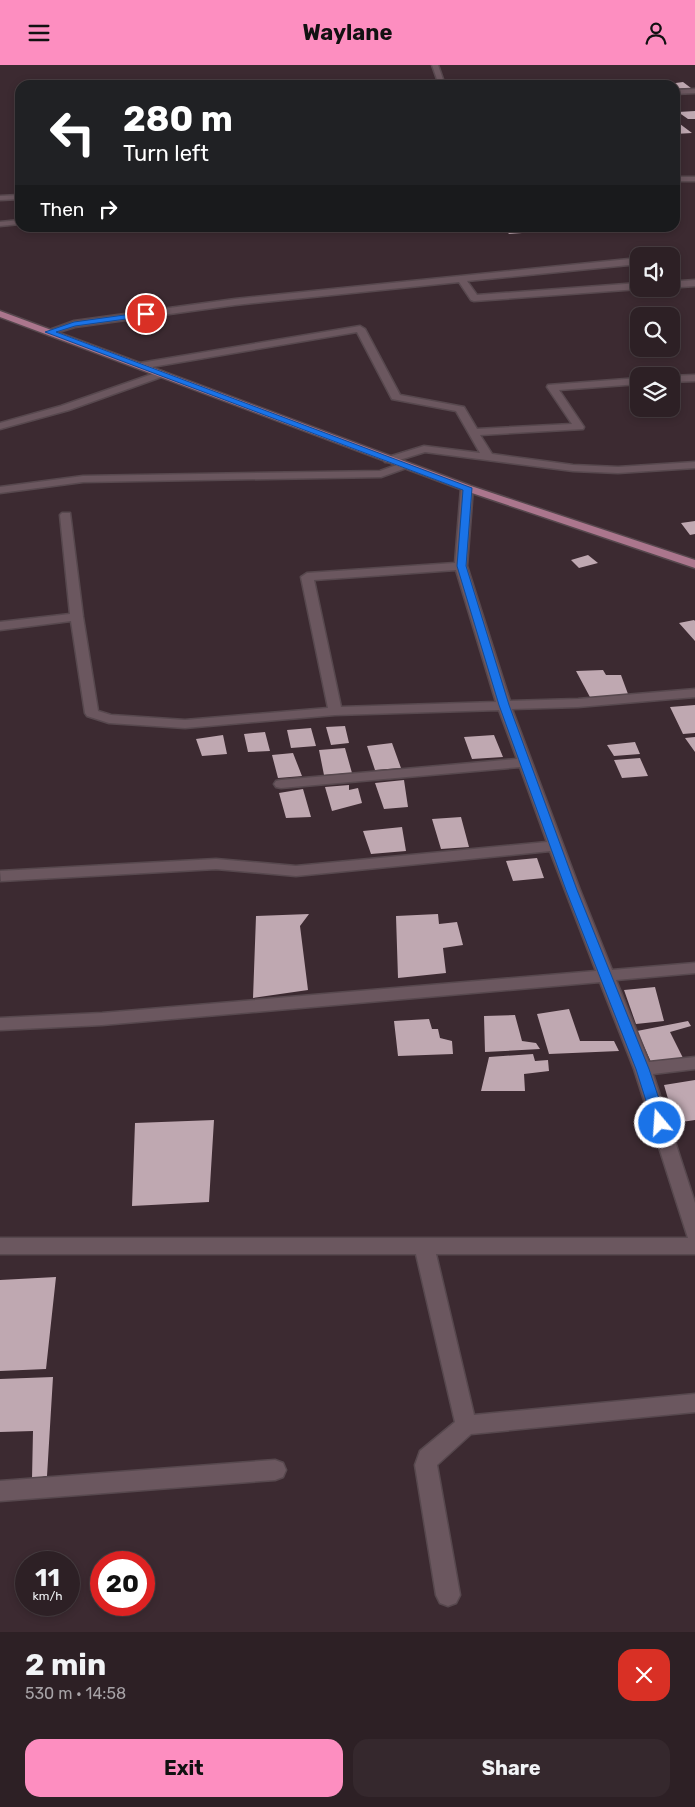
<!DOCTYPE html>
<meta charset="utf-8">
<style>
body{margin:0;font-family:Rubik,sans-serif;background:#35282d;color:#f1f3f6;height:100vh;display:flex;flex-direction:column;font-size:19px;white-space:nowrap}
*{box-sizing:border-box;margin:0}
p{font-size:16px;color:#a7a3a7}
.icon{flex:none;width:28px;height:28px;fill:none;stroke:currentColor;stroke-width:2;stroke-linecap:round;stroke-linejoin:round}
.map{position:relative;height:1567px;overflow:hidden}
.panel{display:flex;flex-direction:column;background:#2d2025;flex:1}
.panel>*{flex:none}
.banner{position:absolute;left:15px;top:15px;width:665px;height:152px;border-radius:15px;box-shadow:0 2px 8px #0003,0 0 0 1px #483e42;background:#202124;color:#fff;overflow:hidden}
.buttons{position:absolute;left:630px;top:182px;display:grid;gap:10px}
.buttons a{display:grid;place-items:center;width:50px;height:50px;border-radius:10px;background:#2d2025;box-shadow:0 2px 8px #0003,0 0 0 1px #483e42;font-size:25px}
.speed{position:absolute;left:15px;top:1486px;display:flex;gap:10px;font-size:25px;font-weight:700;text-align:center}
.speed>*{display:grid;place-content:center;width:65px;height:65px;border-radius:50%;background:#2d2025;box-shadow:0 2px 8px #0003,0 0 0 1px #483e42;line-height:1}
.speed small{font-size:12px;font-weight:400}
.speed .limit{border:8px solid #d22;background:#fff;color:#111}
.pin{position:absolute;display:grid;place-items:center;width:42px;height:42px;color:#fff;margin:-21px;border:2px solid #fff;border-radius:50%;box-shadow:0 1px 5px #0007}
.me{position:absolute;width:55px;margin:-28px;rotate:342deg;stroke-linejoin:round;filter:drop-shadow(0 0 4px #0008)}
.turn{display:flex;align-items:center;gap:18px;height:105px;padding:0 25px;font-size:22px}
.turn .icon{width:65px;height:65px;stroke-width:2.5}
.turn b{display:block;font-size:35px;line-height:42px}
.then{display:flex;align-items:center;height:48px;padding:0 25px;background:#0003;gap:10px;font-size:19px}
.round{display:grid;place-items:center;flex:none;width:52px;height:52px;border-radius:15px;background:#35282d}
.overview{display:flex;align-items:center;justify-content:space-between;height:85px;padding:0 25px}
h1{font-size:30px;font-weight:700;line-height:38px}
.primary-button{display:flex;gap:10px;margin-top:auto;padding:10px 25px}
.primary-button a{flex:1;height:58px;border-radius:15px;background:#fd8ec0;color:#111;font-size:20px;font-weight:700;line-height:58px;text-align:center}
.primary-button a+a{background:#35282d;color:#f1f3f6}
header{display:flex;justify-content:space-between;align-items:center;height:65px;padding:0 25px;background:#fd8ec0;color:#111;font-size:22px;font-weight:700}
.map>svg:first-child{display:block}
</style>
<header><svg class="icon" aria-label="menu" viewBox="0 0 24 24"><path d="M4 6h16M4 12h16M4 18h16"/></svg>Waylane<svg class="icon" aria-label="person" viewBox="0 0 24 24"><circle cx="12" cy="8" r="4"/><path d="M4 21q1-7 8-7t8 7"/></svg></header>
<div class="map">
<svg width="695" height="1567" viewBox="0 0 695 1567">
<rect width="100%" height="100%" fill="#3c2a31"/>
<path fill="#bfa8b1" d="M431,14L435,20H396L394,16Z
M390,16L392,20H362L360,17Z
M683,17L691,23L675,24V20H661Z
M695,46V54H688L678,47Z
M675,56H676L692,68L675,69Z
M503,162H574V164L509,169Z
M695,456V469L690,470L681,458Z
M588,490L598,498L579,503L571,495Z
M694,555L695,556V576L679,558Z
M603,605L606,610H621L628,629L591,634L576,606Z
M695,640V668L683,669L670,642Z
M345,661L349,678L331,680L326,662Z
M311,663L316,681L291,683L287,665Z
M265,667L270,686L248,687L244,669Z
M223,670L227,689L202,691L196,674Z
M494,670L503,692L472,694L464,672Z
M695,672V687L685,673Z
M635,677L640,689L614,691L607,680Z
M392,678L401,703L375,705L367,681Z
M345,683L352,708L324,710L319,685Z
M293,688L302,711L278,713L272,690Z
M640,693L648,711L622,713L614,695Z
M404,715L408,742L384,744L375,718Z
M349,720V725L358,723L362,738L332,746L325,722Z
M303,724L311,752L286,753L279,728Z
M461,752L469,782L441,784L432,754Z
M402,762L406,786L371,789L363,766Z
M537,793L544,813L513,816L506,796Z
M309,849L300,861L308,925L253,933L256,851Z
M438,849L439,859L457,857L463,880L443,883L446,908L398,913L396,851Z
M655,922L664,956L636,959L624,925Z
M569,944L580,976H614L619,986L549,989L537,949Z
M515,950L522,976L536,978L540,984L485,987L484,951Z
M429,954L432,964H438L440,973L452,976L453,989L398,991L394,956Z
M688,956L691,961L670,967L683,993L651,997L637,966Z
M533,989L535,996L548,995L549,1006L524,1009L525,1026H481L489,992Z
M695,1015V1055L675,1058L664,1020Z
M214,1055L209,1137L132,1141L135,1058Z
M56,1212L46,1304L0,1306V1215Z
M53,1312L47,1411L32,1414L33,1366L0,1367V1314Z"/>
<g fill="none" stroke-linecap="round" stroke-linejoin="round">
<g stroke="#57484e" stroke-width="3">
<path id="minor" d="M432,0H438L445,20H439Z
M695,24V28L675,29V25Z
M675,112H695V116H675Z
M20,130V134L0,135V131Z
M20,155V159L0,161V157Z
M639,193V199L467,216L477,230L639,218V224L474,236L471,235L459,217L235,240L75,262L49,270L44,267L74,256L235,234Z
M695,215V221L681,222L677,219L681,216Z
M360,261L365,264L400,330L464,342L477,364L572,359L547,322L548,320L639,313V319L559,325L584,362L583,364L480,370L492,389L573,400L618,402L695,397V403L618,408L573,406L425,387L393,397H385L384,395L385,393L424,381L480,388L456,346L392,334L357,267L140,304L135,301L140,298Z
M161,306L164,307V311L69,345L0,364V358L61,341Z
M695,310V316L671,317L670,311Z
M405,397L410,400L409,402L381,412L83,417L0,428V422L83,411L380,406Z
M467,420L473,423L467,501L510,636L578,634L695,624V632L578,642L512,644L580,825L612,905L695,898V908L616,915L649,997L695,992V1004L653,1009L695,1138V1189H436L474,1350L695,1329V1347L471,1369L437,1400L460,1530L456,1538L448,1541L440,1538L436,1530L415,1400L420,1386L455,1357L416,1189H0V1173H688L634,1004L600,917L102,960L0,965V953L102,948L596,906L550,786L296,811L216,804L1,816L0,806L216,794L296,801L547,777L520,702L281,723L276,722L274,719L276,716L281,715L517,694L499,645L335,650L185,663L109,658L87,651L85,648L71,556L0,565V557L70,549L60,450L62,448H70L83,552L98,646L111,650L185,655L328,643L301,512L307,508L455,498L461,423ZM456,505L496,637L341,642L314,515Z
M275,1395L283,1398L286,1405L283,1412L275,1415L0,1436V1416Z"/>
</g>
<g stroke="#57484e" stroke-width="3">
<path id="major" d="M0,246L471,421L695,495V503L463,425L0,252Z"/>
</g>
<use href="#minor" fill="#6b575f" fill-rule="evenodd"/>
<use href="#major" fill="#ab768d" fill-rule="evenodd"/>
</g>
<path fill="#1a73e8" stroke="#114b97" d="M146,247L148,248V251L75,261L56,267L472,423L466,501L509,640L577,825L649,1004L667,1058L665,1062H655L653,1058L636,1004L566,825L499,640L457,501L463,425L45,267L74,257Z"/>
</svg>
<div class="buttons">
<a><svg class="icon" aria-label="sound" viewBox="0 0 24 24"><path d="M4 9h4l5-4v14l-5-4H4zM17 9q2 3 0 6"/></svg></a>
<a><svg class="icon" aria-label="search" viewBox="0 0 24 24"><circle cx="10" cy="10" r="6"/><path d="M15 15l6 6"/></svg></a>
<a><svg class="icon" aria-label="layers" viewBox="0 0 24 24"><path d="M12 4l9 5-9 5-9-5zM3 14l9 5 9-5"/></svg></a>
</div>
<div class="speed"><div>11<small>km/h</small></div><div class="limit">20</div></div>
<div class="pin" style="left:146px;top:249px;background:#d93025"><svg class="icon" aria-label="arrive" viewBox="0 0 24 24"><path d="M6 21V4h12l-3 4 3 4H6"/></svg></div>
<svg class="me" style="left:660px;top:1058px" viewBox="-20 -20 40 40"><circle r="17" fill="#1a73e8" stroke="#fff" stroke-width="3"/><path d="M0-11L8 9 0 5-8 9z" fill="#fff"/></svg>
<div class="banner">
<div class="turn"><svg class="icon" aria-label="left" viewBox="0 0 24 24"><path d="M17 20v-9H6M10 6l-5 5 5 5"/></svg><div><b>280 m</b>Turn left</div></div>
<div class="then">Then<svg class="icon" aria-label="right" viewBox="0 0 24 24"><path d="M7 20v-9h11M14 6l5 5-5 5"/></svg></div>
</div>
</div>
<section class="panel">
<div class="overview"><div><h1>2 min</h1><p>530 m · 14:58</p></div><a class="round" style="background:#d93025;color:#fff"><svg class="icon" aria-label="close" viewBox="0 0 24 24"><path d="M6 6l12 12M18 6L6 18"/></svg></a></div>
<div class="primary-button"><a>Exit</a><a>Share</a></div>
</section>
